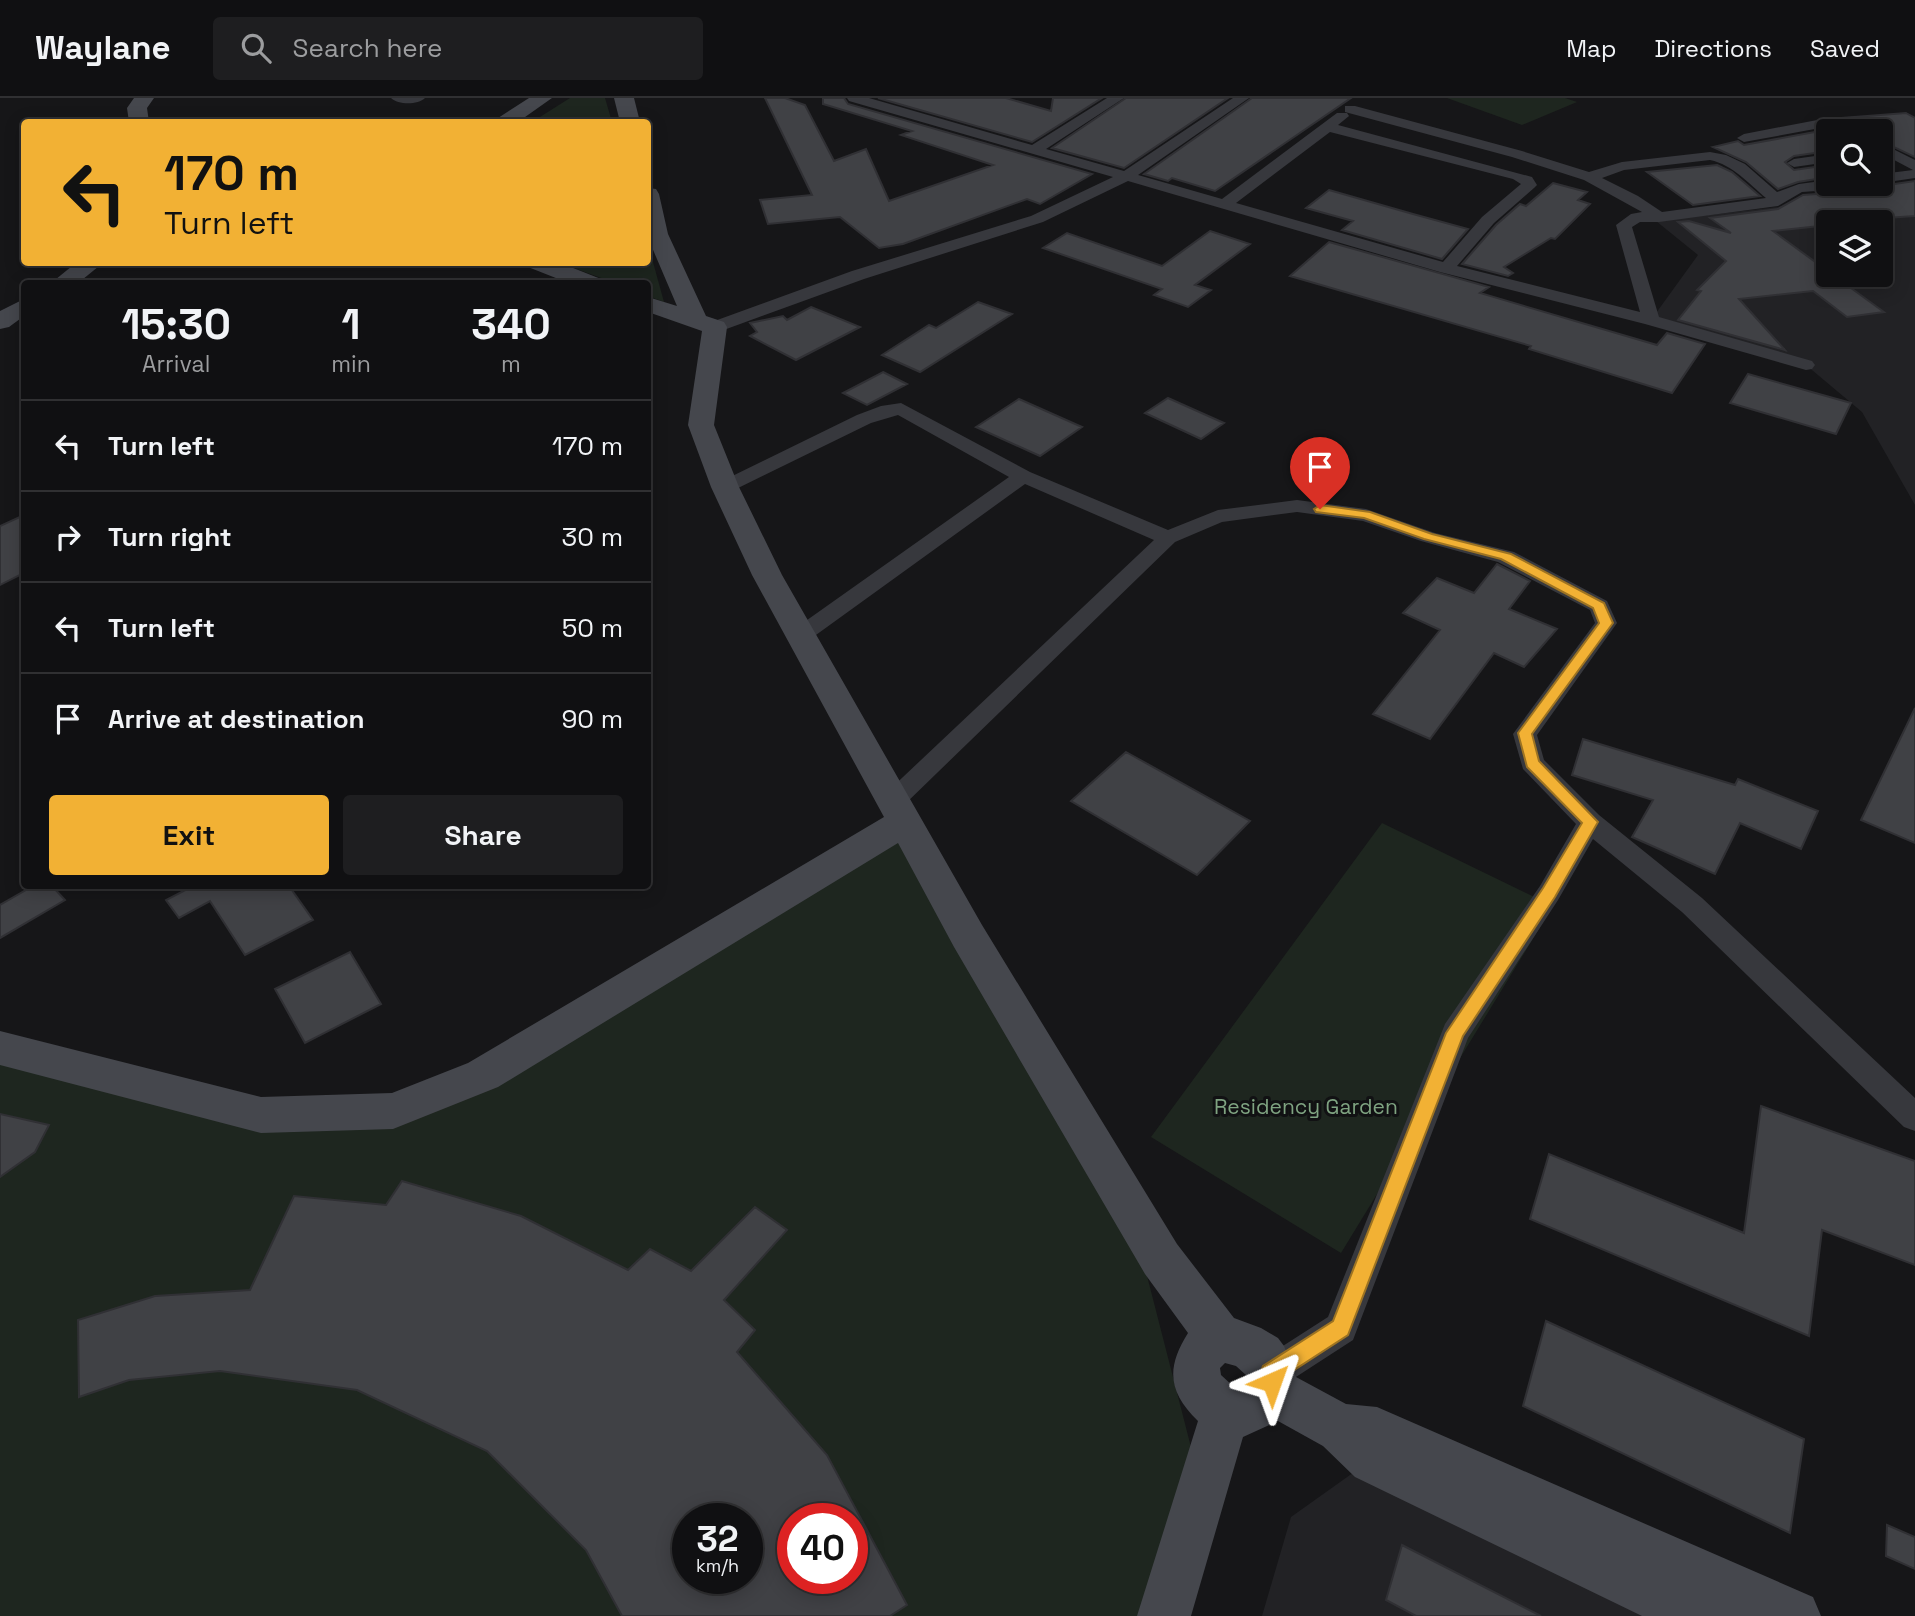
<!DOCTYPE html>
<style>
body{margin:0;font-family:"Space Grotesk",sans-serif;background:#1e1e20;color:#f1f3f6;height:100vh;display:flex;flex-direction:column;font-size:26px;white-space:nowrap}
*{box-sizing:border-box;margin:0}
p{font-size:23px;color:#9c9d9f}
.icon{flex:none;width:38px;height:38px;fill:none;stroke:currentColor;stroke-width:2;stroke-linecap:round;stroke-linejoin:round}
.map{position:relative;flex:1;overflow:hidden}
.panel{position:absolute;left:21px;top:182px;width:630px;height:609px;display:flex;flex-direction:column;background:#101012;border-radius:7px;box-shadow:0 4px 18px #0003,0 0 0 2px #303032}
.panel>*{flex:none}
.guide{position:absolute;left:21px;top:21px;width:630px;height:147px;border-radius:7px;box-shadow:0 4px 18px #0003,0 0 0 2px #303032;background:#f2b134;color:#111;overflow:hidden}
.buttons{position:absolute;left:1816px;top:21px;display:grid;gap:14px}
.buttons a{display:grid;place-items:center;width:77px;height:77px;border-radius:7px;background:#101012;box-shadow:0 4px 18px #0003,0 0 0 2px #303032;font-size:35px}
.speed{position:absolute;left:672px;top:1405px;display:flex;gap:14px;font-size:35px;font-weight:700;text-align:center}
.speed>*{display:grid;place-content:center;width:91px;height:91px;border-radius:50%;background:#101012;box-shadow:0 4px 18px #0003,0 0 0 2px #303032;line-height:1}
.speed small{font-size:18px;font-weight:400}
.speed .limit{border:10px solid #d22;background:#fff;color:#111}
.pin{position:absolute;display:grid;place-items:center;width:60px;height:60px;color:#fff;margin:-72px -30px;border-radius:50% 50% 50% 0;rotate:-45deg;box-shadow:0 0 7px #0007}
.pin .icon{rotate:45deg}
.me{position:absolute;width:77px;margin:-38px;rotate:43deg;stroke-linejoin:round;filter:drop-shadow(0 0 5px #0008)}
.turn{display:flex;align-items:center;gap:24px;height:147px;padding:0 28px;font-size:32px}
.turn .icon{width:91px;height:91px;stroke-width:2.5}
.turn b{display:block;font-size:49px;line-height:60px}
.eta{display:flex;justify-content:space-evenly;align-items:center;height:119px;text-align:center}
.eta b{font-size:42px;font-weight:700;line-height:49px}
.primary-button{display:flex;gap:14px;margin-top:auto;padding:14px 28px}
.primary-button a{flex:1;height:80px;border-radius:7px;background:#f2b134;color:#111;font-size:28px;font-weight:700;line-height:80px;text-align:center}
.primary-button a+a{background:#1e1e20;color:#f1f3f6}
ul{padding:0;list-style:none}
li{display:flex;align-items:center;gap:21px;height:91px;padding:0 28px;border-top:2px solid #303032}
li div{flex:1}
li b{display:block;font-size:26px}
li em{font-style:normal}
header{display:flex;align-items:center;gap:42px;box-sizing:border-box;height:98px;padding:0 35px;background:#101012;border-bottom:2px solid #303032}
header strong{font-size:33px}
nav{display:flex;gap:38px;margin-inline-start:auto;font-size:24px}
.search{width:490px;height:63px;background:#1e1e20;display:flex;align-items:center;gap:18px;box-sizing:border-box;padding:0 24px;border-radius:7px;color:#9c9d9f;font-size:26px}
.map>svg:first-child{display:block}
</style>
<header>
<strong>Waylane</strong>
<div class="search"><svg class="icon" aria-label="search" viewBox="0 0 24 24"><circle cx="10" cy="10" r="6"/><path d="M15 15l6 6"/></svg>Search here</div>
<nav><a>Map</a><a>Directions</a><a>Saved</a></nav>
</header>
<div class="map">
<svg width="1915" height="1518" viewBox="0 0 1915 1518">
<rect width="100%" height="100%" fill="#161618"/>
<path fill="#222225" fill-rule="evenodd" d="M1915,93V407L1862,314L1806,267L1651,222L1698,157L1656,123ZM1829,124H1881V177H1829Z
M1357,1372L1680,1518H1262L1291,1419Z"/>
<path fill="#1e261f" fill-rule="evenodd" d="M570,0H605L612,24H532Z
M1447,0H1565L1577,4L1522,27Z
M648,146L664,204L648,198V186L615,185L560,165L648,164Z
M906,723L1135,1131L1202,1392L1164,1518H0V950L261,1016L393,1013ZM688,1421H747V1480H688ZM793,1421H852V1480H793Z
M1382,725L1553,808L1341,1155L1151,1039Z"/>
<path fill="#404145" stroke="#303034" stroke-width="2" fill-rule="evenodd" d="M765,0H785L805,7L834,63L866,51L889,103L993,67L901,37L912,33L823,6V0H844L848,6L1092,76L1040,106L1027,101L903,146L879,150L840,119L768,126L760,102L812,97Z
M878,0H1006L1051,13L1053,0H1102L1032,44Z
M1126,0H1228L1124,70L1052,50Z
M1252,0H1351L1215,93L1172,80L1168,83L1144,76Z
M1906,15L1915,20V59L1881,43V33H1864L1841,20Z
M1831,31L1837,33H1829V53L1794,58L1785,64L1794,72L1829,67V79L1798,84L1778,91L1746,64L1713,49L1738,43L1744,47Z
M1717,67L1732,74L1760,98L1693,107L1647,74Z
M1915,83V118L1829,124V127L1773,133L1829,174V177H1833L1884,214L1847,219L1813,193L1739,201L1785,252L1678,222L1701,193L1697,192L1726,163L1678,124L1689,123L1731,135L1710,120L1778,111L1803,97L1844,94L1854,86L1881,88Z
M1553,85L1587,94L1578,102L1590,106L1555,141L1551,140L1504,169L1513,175L1508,178L1462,166L1496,127L1520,106L1526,108Z
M1329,92L1413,116L1468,131L1442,161L1342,132L1353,123L1306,110Z
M1210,133L1250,146L1195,187L1211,192L1188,209L1154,197L1162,191L1043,150L1067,135L1162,168Z
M1329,144L1489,189L1480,195L1657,247L1667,235L1705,246L1672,295L1529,251L1531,248L1290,178Z
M978,204L1012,216L920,274L882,257L929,227L936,230Z
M811,209L860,229L796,262L750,238L757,234L750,225L783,218L787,222Z
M883,274L907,286L867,307L843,295Z
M1748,276L1851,305L1836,336L1730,305Z
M1168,300L1224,325L1201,341L1145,315Z
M1019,301L1082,329L1040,358L976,329Z
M24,417V475L0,487V428Z
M1497,466L1530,483L1509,511L1557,531L1524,569L1494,555L1430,641L1373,616L1440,532L1403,515L1437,480L1474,495Z
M1915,610V745L1861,722Z
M1583,641L1735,687L1738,681L1818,713L1801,751L1740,725L1715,776L1632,739L1653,702L1572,677Z
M1126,654L1250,723L1197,777L1071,703Z
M33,788H52L65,802L0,840V807Z
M193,788H289L313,822L245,857L210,803L179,820L166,802Z
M350,854L381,906L305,945L275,891Z
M1761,1008L1915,1063V1167L1822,1132L1809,1238L1530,1121L1549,1056L1744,1135Z
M0,1016L49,1027L35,1054L0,1079Z
M402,1083L521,1118L628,1172L650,1151L691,1173L755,1109L787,1132L724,1202L755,1232L737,1254L827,1357L907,1507L890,1518H622L586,1452L487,1353L357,1292L220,1273L129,1282L79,1299L78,1222L155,1198L250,1192L294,1098L386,1107ZM688,1421H747V1480H688ZM793,1421H852V1480H793Z
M1546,1223L1804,1341L1790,1435L1523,1308Z
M1887,1427L1915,1439V1471L1886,1458Z
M1402,1447L1541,1518H1416L1386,1502Z"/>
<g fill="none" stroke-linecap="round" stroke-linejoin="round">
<path fill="#37383d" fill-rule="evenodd" d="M391,0H425C418,7 398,7 391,0Z
M847,0H869L1032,47L1107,0H1124L1046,51L1124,73L1233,0H1249L1138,77L1222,101L1337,15H1347L1349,18L1338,27L1532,79L1537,87L1534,90L1494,125L1457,168L1640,214L1616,127L1631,116L1642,114L1584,82L1512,59L1345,14V8H1355L1522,53L1589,74L1622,64L1710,54L1726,57L1745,66L1777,94L1799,86L1829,82V86H1852L1844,91L1802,94L1778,108L1659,124H1640L1632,129L1659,219L1812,263L1815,267L1812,271L1806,272L1645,226L1440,174L1128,83L1043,124L864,181L721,233H709L706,229L709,225L852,173L1031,118L1113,79L849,3ZM1330,34L1513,81L1521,86L1482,119L1443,164L1236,105ZM1710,62C1733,67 1748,85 1766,100L1662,114L1638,98L1602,80L1624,72Z
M1833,19L1862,33H1844L1831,28L1744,44L1737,40L1744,36Z
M1881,45L1915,62V80L1881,85V76L1913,72L1881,55Z
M1829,56V64L1794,69L1787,65L1794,61Z
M901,305L1030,374L1168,432L1218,412L1297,402L1366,411L1435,435L1514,454L1607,503L1617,525L1537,637L1544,662L1599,717L1702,800L1915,1000V1033L1904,1029L1682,814L1593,741L1558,802L1468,940L1353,1242L1282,1288L1270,1293L1258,1288L1253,1276L1258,1264L1328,1219L1445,926L1540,788L1576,726L1523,671L1513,636L1595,525L1590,512L1498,464L1421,443L1363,423L1297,414L1222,424L1175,444L903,708L894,711L885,708L881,702L885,696L1154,442L1025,386L809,542L801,544L793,542L790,537L793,532L1009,379L898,317L871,325L732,393H718L715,389L718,385L857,317L881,308Z"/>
<path fill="#45474d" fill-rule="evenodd" d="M134,0H154L147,10L149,24H129L127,10Z
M529,0H552L518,24H495L498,20Z
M614,0H634L640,24H620Z
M648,90L656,91L659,96L668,136L706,218L724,224L727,229L714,327L739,389L782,477L982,827L1177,1146L1234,1220L1261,1230L1278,1240L1284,1248L1296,1279L1346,1306L1377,1309L1813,1499L1821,1518H1642L1355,1379L1323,1348L1278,1323L1243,1339L1191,1518H1137L1198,1323C1168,1294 1166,1270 1188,1235L1145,1176L954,849L898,745L498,989L393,1031L261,1035L0,967V933L261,999L392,995L468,965L884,719L752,477L711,389L688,327L702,233L648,214V199L677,208L648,140ZM1225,1265L1236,1268L1247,1278V1283L1243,1289L1233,1288L1221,1277L1220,1270Z
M77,164H104L77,186H50Z
M525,164H558L601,181L604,186H571L528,169Z
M24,201V218L9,229L0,231V213Z"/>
</g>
<path fill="#f2b134" stroke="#9d7322" stroke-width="2" d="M1320,407L1370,414L1432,436L1511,456L1604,505L1613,525L1532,636L1539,663L1598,724L1555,799L1463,938L1348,1237L1282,1280L1279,1291L1272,1294L1264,1291C1260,1282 1259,1277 1263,1268L1333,1223L1446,935L1543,790L1582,725L1527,669L1518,635L1599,525L1593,510L1501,461L1424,441L1364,420L1316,414L1314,411Z"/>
<g text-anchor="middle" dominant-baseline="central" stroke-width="6" stroke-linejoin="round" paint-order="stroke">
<g font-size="21" fill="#7fa381" stroke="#111113">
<text x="1306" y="1008">Residency Garden</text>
</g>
</g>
</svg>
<div class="buttons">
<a><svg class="icon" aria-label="search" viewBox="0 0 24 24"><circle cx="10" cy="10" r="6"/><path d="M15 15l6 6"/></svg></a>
<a><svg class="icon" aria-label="layers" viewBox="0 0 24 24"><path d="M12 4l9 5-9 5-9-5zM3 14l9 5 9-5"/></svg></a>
</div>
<div class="speed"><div>32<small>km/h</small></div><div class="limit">40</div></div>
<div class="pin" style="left:1320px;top:411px;background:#d93025"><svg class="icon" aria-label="arrive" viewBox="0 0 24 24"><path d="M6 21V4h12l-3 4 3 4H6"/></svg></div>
<svg class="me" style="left:1272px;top:1284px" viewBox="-20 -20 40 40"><path d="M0-17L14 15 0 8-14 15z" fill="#f2b134" stroke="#fff" stroke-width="4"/></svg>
<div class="guide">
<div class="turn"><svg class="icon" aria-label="left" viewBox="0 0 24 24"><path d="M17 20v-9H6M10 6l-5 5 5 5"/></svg><div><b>170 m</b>Turn left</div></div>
</div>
<section class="panel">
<div class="eta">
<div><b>15:30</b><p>Arrival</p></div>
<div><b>1</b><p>min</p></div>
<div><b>340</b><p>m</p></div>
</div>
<ul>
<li><svg class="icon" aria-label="left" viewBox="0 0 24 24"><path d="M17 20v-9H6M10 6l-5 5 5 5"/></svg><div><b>Turn left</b></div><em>170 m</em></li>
<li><svg class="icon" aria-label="right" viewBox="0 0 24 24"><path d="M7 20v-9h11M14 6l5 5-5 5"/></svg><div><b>Turn right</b></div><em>30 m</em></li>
<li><svg class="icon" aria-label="left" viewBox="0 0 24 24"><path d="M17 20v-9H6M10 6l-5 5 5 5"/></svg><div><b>Turn left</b></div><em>50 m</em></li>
<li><svg class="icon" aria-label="arrive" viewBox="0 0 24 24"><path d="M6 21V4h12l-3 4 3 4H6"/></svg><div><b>Arrive at destination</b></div><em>90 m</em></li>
</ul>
<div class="primary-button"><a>Exit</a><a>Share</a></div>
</section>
</div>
